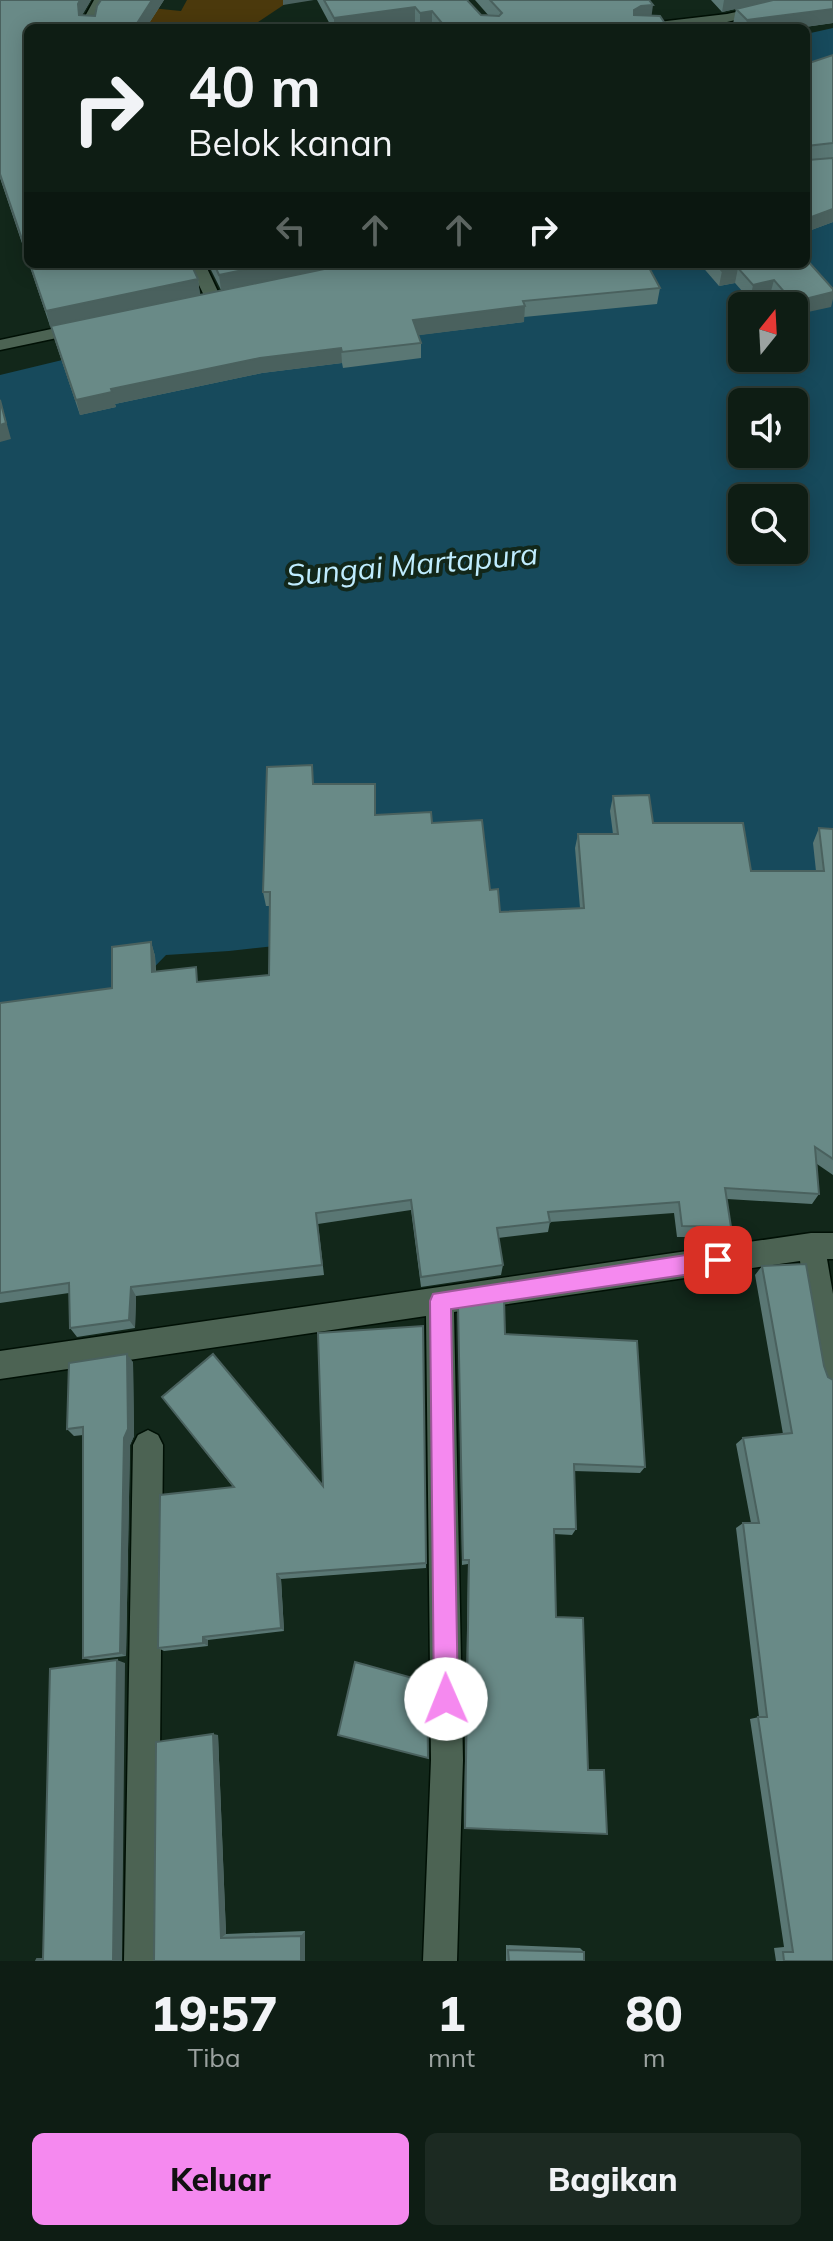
<!DOCTYPE html>
<html lang="id">
<style>
body{margin:0;font-family:Mulish,sans-serif;background:#1c2a22;color:#f1f3f6;height:100vh;display:flex;flex-direction:column;font-size:30px;white-space:nowrap}
*{box-sizing:border-box;margin:0}
p{font-size:26px;color:#9ba2a0}
.icon{flex:none;width:44px;height:44px;fill:none;stroke:currentColor;stroke-width:2;stroke-linecap:round;stroke-linejoin:round}
.map{position:relative;height:1961px;overflow:hidden}
.panel{display:flex;flex-direction:column;background:#0e1d14;flex:1}
.panel>*{flex:none}
.guide{position:absolute;left:24px;top:24px;width:786px;height:244px;border-radius:12px;box-shadow:0 4px 20px #0003,0 0 0 2px #2e3b34;background:#0e1d14;color:#f1f3f6;overflow:hidden}
.needle{width:52px;rotate:18deg}
.buttons{position:absolute;left:728px;top:292px;display:grid;gap:16px}
.buttons a{display:grid;place-items:center;width:80px;height:80px;border-radius:12px;background:#0e1d14;box-shadow:0 4px 20px #0003,0 0 0 2px #2e3b34;font-size:40px}
.pin{position:absolute;display:grid;place-items:center;width:68px;height:68px;color:#fff;margin:-34px;border-radius:16px;box-shadow:0 4px 12px #0006}
.me{position:absolute;width:88px;margin:-44px;rotate:359deg;stroke-linejoin:round;filter:drop-shadow(0 0 6px #0008)}
.turn{display:flex;align-items:center;gap:28px;height:168px;padding:0 32px;font-size:36px}
.turn .icon{width:104px;height:104px;stroke-width:2.5}
.turn b{display:block;font-size:56px;line-height:68px}
.lanes{display:flex;align-items:center;height:76px;padding:0 32px;background:#0003;justify-content:center;gap:40px;direction:ltr}
.lanes .off{opacity:.35}
.eta{display:flex;justify-content:space-evenly;align-items:center;height:136px;text-align:center}
.eta b{font-size:48px;font-weight:800;line-height:56px}
.cta{display:flex;gap:16px;margin-top:auto;padding:16px 32px}
.cta a{flex:1;height:92px;border-radius:12px;background:#f589ef;color:#111;font-size:32px;font-weight:800;line-height:92px;text-align:center}
.cta a+a{background:#1c2a22;color:#f1f3f6}
.map>svg:first-child{display:block}
</style>
<div class="map">
<svg width="833" height="1961" viewBox="0 0 833 1961">
<rect width="100%" height="100%" fill="#12271a"/>
<path fill="#4b390c" d="M187,0H291L249,28H116L111,4L181,11Z"/>
<path fill="#174a5c" fill-rule="evenodd" d="M833,28V70L806,84V34Z
M806,169L833,181V939L545,917L229,951L166,955L0,1126V375L216,323L601,264H806ZM742,306H794V358H742ZM742,402H794V454H742ZM742,498H794V550H742Z"/>
<g fill="none" stroke-linecap="round" stroke-linejoin="round">
<g stroke="#001005" stroke-width="3">
<path id="street" d="M94,0H108L97,20L98,28H84L83,20Z
M791,0H816L727,22L676,28H634L641,24L727,14Z
M189,264H205L222,300L220,304H208Z
M811,1233H833V1259H827L833,1294V1388L823,1384L819,1374L800,1261L454,1312L463,1760L457,1961H423L431,1760L426,1316L0,1379V1351Z
M148,1430L158,1435L163,1445L158,1961H124L133,1445L138,1435Z"/>
</g>
<g stroke="#001005" stroke-width="3">
<path id="secondary" d="M84,322L90,323L92,327L90,331L0,350V340Z"/>
</g>
<use href="#street" fill="#4c6353" fill-rule="evenodd"/>
<use href="#secondary" fill="#4c6353" fill-rule="evenodd"/>
</g>
<path fill="#5a7774" d="M0,0H91L82,15L95,16L101,0H164L146,28H28V261L0,178Z
M317,0H467L481,15L489,16L475,0H649L651,16L668,28H434L432,26L420,28L415,22L372,28H332Z
M711,0H833V23L798,28H737L733,24L736,9L747,6L722,12Z
M833,55V222L806,232V64Z
M29,264H191L198,279L200,295L660,288L657,304L524,317V322L418,335L421,343V358L343,368L342,363L262,373L115,404L116,407L80,415L55,341L51,326H50Z
M208,264H346L221,290Z
M700,264H806L831,307L780,306L770,295L750,300L735,283L719,286Z
M314,784L376,815L432,823L490,890L500,912L580,908L575,848L578,834H613L610,811L613,796L653,823L751,871H816L813,843L819,828L833,829V1175L817,1164L819,1194L812,1204L727,1199L731,1227L725,1237H677L674,1213L550,1222L548,1232L498,1238L503,1265L501,1275L421,1287L411,1210L318,1224L324,1275L136,1296L135,1328L77,1337L70,1328L69,1293L0,1303V1003L112,988L151,942L155,956L156,971L200,982L269,975L270,906H266L263,892Z
M762,1266L824,1366L828,1377L833,1961H776L774,1948L784,1947L750,1719L759,1717L736,1528L743,1523H751L736,1444L743,1438L783,1434L755,1275Z
M458,1305L505,1334L645,1467L640,1473L574,1471L576,1529L572,1535L554,1534L465,1828L464,1827L468,1564L462,1565Z
M423,1326L426,1568L281,1579L284,1631L208,1640V1646L164,1651L158,1648L233,1487L162,1397L323,1486Z
M133,1362L134,1436L130,1445L126,1656L91,1660L83,1658V1435L74,1436L67,1429Z
M218,1735L226,1934L305,1931V1961H154Z
M506,1945L580,1948L584,1952V1961H506Z"/>
<path fill="#4a615e" d="M80,0H91L80,19L78,4Z
M152,0H164L146,28H134Z
M283,0H314L283,5Z
M724,0H776L722,12Z
M653,5L651,20L633,25L634,10L641,6Z
M415,7V22L372,28H334V18Z
M833,9V23L798,28H745L747,20Z
M432,11V26L420,28V13Z
M833,209V222L806,232V219Z
M810,239L806,254V241Z
M272,264H346L221,290L219,275Z
M738,268L735,283L719,286L722,271Z
M198,279L200,295L50,326L46,311Z
M774,280L770,295L750,300L753,285Z
M833,292V299L831,307L794,315V306H791L793,302Z
M525,306L524,322L413,336V320Z
M341,348L342,363L262,373L115,404L116,407L80,415L76,400L111,389L260,358Z
M0,399L11,439L0,442Z
M151,942L155,956L156,985L152,972Z
M131,1287L136,1296L135,1328L129,1320Z
M127,1354L133,1362L134,1436L130,1445L126,1656L120,1653L124,1438Z
M277,1574L281,1579L284,1631L281,1628Z
M203,1637L208,1640V1646L203,1643Z
M117,1660L125,1663L122,1961H113Z
M213,1734L218,1735L226,1934L221,1938Z
M305,1931V1961H301V1936Z"/>
<path fill="#698a87" stroke="#4a615e" stroke-width="2" d="M0,0H80L78,4L79,15L95,16L97,6L101,0H152L134,28H28V257L0,174Z
M324,0H467L481,15L499,16L502,13L490,0H649L653,5L641,6L634,10V15L660,16L668,28H446L432,11L420,13L415,7L334,18Z
M773,0H833V9L747,20L736,9Z
M833,55V143L807,146L808,160L833,158V209L806,219V166L810,164L806,161V64Z
M806,259L833,289V292L793,302L774,280L753,285L738,268L722,271L716,264H806Z
M30,264H191L198,279L46,311Z
M214,264H272L219,275Z
M348,264H647L660,288L523,301L525,306L413,320L421,343L342,352L341,348L260,358L111,389L112,392L76,400L51,326Z
M0,400L6,423L0,425Z
M312,765L313,784H375V815L431,812L432,823L482,820L490,890L498,889L500,912L584,908L578,834H618L613,796L649,795L653,823H743L751,871H824L819,828L833,829V1159L815,1147L819,1194L725,1188L731,1227L682,1226L679,1202L548,1212L550,1222L497,1228L503,1265L421,1277L411,1200L316,1213L322,1265L131,1287L129,1320L70,1328L69,1283L0,1293V1003L112,988V947L151,942L152,972L196,967L197,982L269,975L270,892H263L267,767Z
M806,1264L824,1366L828,1377L833,1380V1961H784L783,1952H793L758,1717H767L743,1523H759L743,1438L792,1433L762,1266Z
M504,1298L505,1334L637,1341L645,1467L574,1464L576,1529H554L556,1617L583,1618L588,1770H604L607,1834L465,1828L469,1560H463L458,1305Z
M423,1326L426,1563L277,1574L281,1628L203,1637V1643L158,1648L160,1495L234,1487L162,1397L213,1354L323,1486L318,1333Z
M127,1354L128,1429L124,1438L120,1653L83,1658V1427L67,1429L69,1363Z
M117,1660L113,1961H36L37,1959H43L50,1669Z
M355,1662L427,1682L428,1758L338,1735Z
M213,1734L221,1938L301,1936V1961H154L156,1742Z
M508,1950L584,1952V1961H509Z"/>
<path fill="#f589ef" stroke="#9f599b" stroke-width="2" d="M718,1250L725,1253L728,1260L725,1267L718,1270L451,1309L458,1699L455,1707L446,1711L437,1707L434,1699L430,1301L433,1294Z"/>
<g text-anchor="middle" dominant-baseline="central" stroke-width="8" stroke-linejoin="round" paint-order="stroke">
<g font-size="30" font-style="italic" fill="#bfecfe" stroke="#12271a">
<text transform="translate(412 564) rotate(-5)">Sungai Martapura</text>
</g>
</g>
</svg>
<div class="buttons">
<a><svg class="needle" viewBox="-14 -14 28 28"><path d="M0-13l5 13h-10z" fill="#e53935"/><path d="M0 13l5-13h-10z" fill="#9ba2a0"/></svg></a>
<a><svg class="icon" aria-label="sound" viewBox="0 0 24 24"><path d="M4 9h4l5-4v14l-5-4H4zM17 9q2 3 0 6"/></svg></a>
<a><svg class="icon" aria-label="search" viewBox="0 0 24 24"><circle cx="10" cy="10" r="6"/><path d="M15 15l6 6"/></svg></a>
</div>
<div class="pin" style="left:718px;top:1260px;background:#d93025"><svg class="icon" aria-label="arrive" viewBox="0 0 24 24"><path d="M6 21V4h12l-3 4 3 4H6"/></svg></div>
<svg class="me" style="left:446px;top:1699px" viewBox="-20 -20 40 40"><circle r="19" fill="#fff"/><path d="M0-13L10 11 0 6-10 11z" fill="#f589ef"/></svg>
<div class="guide">
<div class="turn"><svg class="icon" aria-label="right" viewBox="0 0 24 24"><path d="M7 20v-9h11M14 6l5 5-5 5"/></svg><div><b>40 m</b>Belok kanan</div></div>
<div class="lanes"><svg class="icon off" aria-label="left" viewBox="0 0 24 24"><path d="M17 20v-9H6M10 6l-5 5 5 5"/></svg><svg class="icon off" aria-label="ahead" viewBox="0 0 24 24"><path d="M12 20V5M6 11l6-6 6 6"/></svg><svg class="icon off" aria-label="ahead" viewBox="0 0 24 24"><path d="M12 20V5M6 11l6-6 6 6"/></svg><svg class="icon" aria-label="right" viewBox="0 0 24 24"><path d="M7 20v-9h11M14 6l5 5-5 5"/></svg></div>
</div>
</div>
<section class="panel">
<div class="eta">
<div><b>19:57</b><p>Tiba</p></div>
<div><b>1</b><p>mnt</p></div>
<div><b>80</b><p>m</p></div>
</div>
<div class="cta"><a>Keluar</a><a>Bagikan</a></div>
</section>
